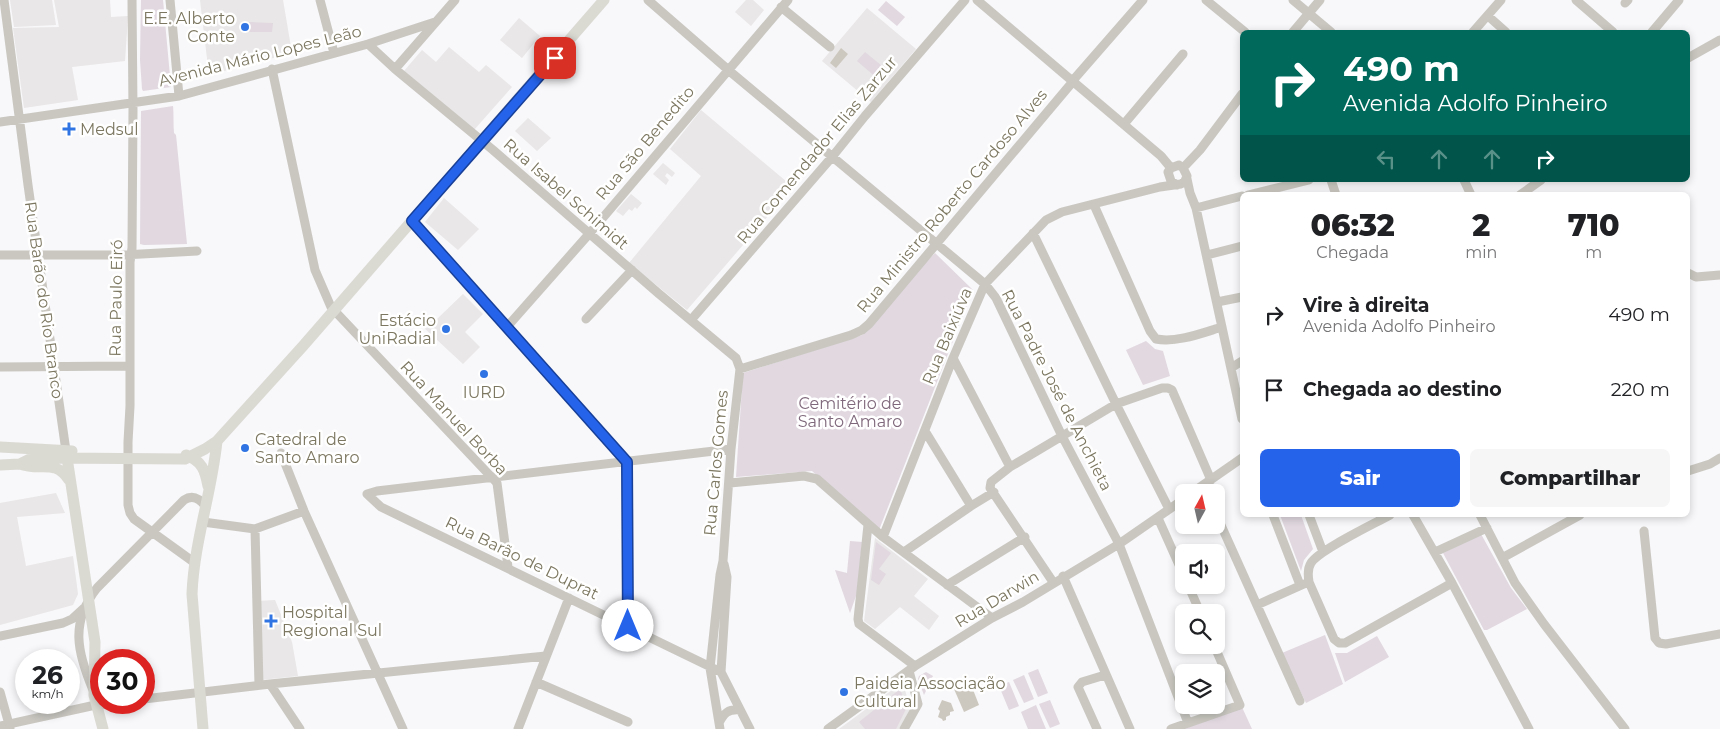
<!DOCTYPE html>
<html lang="pt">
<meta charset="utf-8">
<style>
body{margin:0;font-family:Montserrat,sans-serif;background:#f6f6f6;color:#202124;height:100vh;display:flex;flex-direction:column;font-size:19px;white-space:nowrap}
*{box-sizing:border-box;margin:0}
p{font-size:16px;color:#757577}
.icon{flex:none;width:28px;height:28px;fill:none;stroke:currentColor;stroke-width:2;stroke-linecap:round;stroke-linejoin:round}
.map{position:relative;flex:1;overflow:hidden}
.panel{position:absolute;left:1240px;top:192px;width:450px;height:325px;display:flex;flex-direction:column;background:#fff;border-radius:8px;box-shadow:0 2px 8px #0003}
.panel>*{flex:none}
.banner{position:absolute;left:1240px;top:30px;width:450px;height:152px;border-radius:8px;box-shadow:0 2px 8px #0003;background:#00695c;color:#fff;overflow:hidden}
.needle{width:32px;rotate:8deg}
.fabs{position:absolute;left:1175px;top:484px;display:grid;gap:10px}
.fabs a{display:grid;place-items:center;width:50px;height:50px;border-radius:8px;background:#fff;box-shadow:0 2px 8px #0003;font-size:25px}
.speed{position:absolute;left:15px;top:649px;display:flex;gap:10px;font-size:25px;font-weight:700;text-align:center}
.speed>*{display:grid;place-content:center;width:65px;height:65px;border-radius:50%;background:#fff;box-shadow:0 2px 8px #0003;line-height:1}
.speed small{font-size:12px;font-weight:400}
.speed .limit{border:8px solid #d22;background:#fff;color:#111}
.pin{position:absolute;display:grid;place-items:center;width:42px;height:42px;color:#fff;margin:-21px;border-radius:10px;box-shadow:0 2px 8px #0006}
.me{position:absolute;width:55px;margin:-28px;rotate:0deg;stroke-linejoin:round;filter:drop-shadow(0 0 4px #0008)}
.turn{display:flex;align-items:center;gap:18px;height:105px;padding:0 20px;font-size:22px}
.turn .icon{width:65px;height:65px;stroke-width:2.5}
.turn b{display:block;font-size:35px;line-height:42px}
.lanes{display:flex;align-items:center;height:48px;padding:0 20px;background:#0003;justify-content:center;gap:25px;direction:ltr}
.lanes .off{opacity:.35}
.eta{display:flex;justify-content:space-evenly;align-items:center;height:85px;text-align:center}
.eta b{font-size:30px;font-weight:800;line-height:35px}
.button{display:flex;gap:10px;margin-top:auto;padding:10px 20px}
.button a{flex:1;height:58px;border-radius:8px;background:#2563eb;color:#fff;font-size:20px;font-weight:800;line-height:58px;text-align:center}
.button a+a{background:#f6f6f6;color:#202124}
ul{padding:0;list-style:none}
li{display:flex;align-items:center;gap:15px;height:75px;padding:0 20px}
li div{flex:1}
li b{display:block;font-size:19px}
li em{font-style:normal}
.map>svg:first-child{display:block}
</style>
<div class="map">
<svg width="1720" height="729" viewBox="0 0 1720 729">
<rect width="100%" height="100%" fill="#f8f7f9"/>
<path fill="#e9e7e7" d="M10,0H52L56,25L14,27Z
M54,0H110L111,17L128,16L125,61L72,67L78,100L24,108L13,28L59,27Z
M200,0H283L292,53L209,75Z
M746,0H753L764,10L751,26L735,12Z
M867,8L916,49L871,102L822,61Z
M519,18L540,36L522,58L500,40Z
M449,47L479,72L486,65L512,87L474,130L404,71L422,50L436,62Z
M701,110L793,187L687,310L629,263L701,176L670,149Z
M528,118L551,138L537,151L515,131Z
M663,163L675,173L672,177L667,173L665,176L669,180L666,185L653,174Z
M631,194L642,203L637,209L635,207L632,211L629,209L623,216L616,211Z
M444,198L479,229L458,250L425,222Z
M463,294L483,314L465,332L480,347L463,364L422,326L430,316L436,320Z
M56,493L65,513L17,517L26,566L73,556L78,594L73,605L0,625V503Z
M875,538L928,579L914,596L939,616L929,630L900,607L875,629L864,621Z
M275,600L292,642L298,676L261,680L258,601Z
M903,682L910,709L899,729H839Z"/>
<path fill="#e1d8e0" d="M141,0H163L171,87L143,91L142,89L140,60Z
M886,1L905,17L897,26L878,10Z
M249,22L273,23L272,32H248Z
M865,52L887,70L878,79L857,61Z
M173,106C174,116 173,124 174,133L176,135L187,244L144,245L140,244L141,111Z
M935,253L973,290L879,530L812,471L736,477L743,373L862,335L896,293Z
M1146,341L1155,349L1163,351L1170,376L1143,385L1126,350Z
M1280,515H1301L1313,549L1304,560L1301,571Z
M1481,534L1511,588L1527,609L1487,630H1484L1443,553Z
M850,541L862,542L857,593L850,613L835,570L847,573Z
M876,542L891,553L879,569L886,574L879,585L871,580Z
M1325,635L1343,684L1306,703L1282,653Z
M1377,636L1389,657L1345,682L1335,653H1347Z
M1038,669L1048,693L1038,697L1028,673Z
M926,672L933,676L924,695L918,679L919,676Z
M1024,675L1034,699L1024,703L1013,680Z
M1009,682L1019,706L1009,710L999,686Z
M900,689L907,707L896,729H865L859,722Z
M1050,700L1060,724L1050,728L1039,704Z
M1036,705L1046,729H1028L1021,712Z
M1241,705L1252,729H1174Z"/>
<path fill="#cdc8bf" d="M841,48L848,54L836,68L830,63Z
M970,682L979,705L964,712L954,689Z
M942,700L951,703L954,711L950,712V715L946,717V720L943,721L942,719L938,717L940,711L938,709Z"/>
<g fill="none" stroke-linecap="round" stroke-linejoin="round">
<path stroke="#c9c7c0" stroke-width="9" d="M4,0L28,185L66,451
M132,0L133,110L132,248L130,262V406L128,442V505L130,513L134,519L195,563
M170,0L179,96
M320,0L334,53
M648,0L733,74L985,284L996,298L1062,436L1119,544L1188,723
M977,0L1070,79
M1206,0L1245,32
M1293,0L1331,32
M1576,0L1613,32
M1625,3L1628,0
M781,7L830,47
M1488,16L1506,32
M1293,32L1320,0
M1473,32L1501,0
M1652,32L1679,0
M368,44L395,69L493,150L658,293L736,358L740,369L731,449L723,561L720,575L710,668L720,729
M1688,58L1720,40
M272,69L315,270L331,307L497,483L508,567
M395,69L455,0
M1075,78L1143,0
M1076,84L1161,156L1171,168
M0,122L179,96L368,44L435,22
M1124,124L1183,54
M1183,168L1200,150L1242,94
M1187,179L1190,193L1196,208L1242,419
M1331,180L1336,195
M1464,180L1471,195
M1248,195L1309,180
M1520,195L1541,180
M1094,205L1150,331L1156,339C1177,343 1202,333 1222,327
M1196,208L1242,196
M412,221L627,462V626
M1033,233L1116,404L1169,509
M0,255H123L197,251
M1207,255L1242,246
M1688,273L1696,277L1720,275
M1217,302L1242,297
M586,319L632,270
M691,320L832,157L865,116L965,0
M506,328L589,234L788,0
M953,358L1010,467
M0,367L130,366
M1231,368L1242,361
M740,369L851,335L862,330L869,324L1070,85
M925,431L971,506
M281,453L304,511L403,729
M1688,471L1710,464L1720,458
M730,483L804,476L817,479L883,537L992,618
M1193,492L1242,458
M367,494L381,507L721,672
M367,494L377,491L731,449
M1216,514L1300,701
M1273,515L1300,585
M1309,515L1323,552
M1390,515C1374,524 1319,550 1311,563C1307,569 1308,576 1309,582L1334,639L1339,643H1345L1452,583
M1413,515L1452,583L1529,729
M1480,515L1515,583L1544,624L1625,729
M1158,518L1184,576
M203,522L255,529L304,511
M868,525L858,619L859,624L915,666
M255,529L259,685
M1644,531L1655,638L1659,643L1666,644L1720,634
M883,537L953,358L985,284L1046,220L1062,212L1160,187L1181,184L1185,181L1187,176L1183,168L1179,165L1171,168L1168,172L1171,181L1177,185
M904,552L971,506L994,492
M1435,552L1487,528
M1502,558L1580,515
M724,564L727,577L721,672L750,729
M1063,576L1130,729
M1053,582L990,488L991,482L1010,467L1116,404L1162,388H1168L1172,390L1211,480
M947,585L1025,537
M1188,585L1200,612
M1257,605L1304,584
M0,636L63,623L72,619L84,608
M536,682L628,722
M270,684L300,729
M93,690C77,652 70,622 97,588L184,500C193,494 200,499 206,507
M0,692L10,728
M144,699L270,684L546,656
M719,723C724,713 728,709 740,710
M0,726L91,706L118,702
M518,729L569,598
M828,729L915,666L992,618L1023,602L1119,544L1184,499
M904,729L918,704L909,671
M1097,729L1078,687L1082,682L1105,675
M1171,729L1240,705L1214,645"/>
<path stroke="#dad9d2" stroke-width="11" d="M0,447L72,451
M66,451L95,642L94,695L103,729
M186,455C202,461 205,470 208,486
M20,464C42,472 54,458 69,480
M0,465L20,464L30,459L56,458L185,459L205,449L217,441L303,346L604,0
M203,729L192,594C194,542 212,492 217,441"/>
</g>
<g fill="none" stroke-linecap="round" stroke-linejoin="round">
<g stroke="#184099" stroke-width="12">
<path id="route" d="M555,58L412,221L627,462L628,626"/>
</g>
<use href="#route" stroke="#2563eb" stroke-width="9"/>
</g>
<g fill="#2f74e2" stroke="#fff" stroke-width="2">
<circle cx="245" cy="27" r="5"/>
<path d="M66.5 121.5h5v5h5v5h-5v5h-5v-5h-5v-5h5z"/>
<circle cx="446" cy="329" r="5"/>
<circle cx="484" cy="374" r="5"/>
<circle cx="245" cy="448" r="5"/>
<path d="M268.5 613.5h5v5h5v5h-5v5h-5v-5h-5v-5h5z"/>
<circle cx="844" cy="692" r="5"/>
</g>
<g text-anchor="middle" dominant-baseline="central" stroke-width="5" stroke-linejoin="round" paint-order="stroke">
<g font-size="16" fill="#7c7760" stroke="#fff" text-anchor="start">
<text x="235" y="18" text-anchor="end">E.E. Alberto<tspan x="235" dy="18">Conte</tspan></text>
<text x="80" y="129">Medsul</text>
<text x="436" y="320" text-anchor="end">Estácio<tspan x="436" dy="18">UniRadial</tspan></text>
<text x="484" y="392" text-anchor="middle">IURD</text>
<text x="255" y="439">Catedral de<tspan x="255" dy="18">Santo Amaro</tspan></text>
<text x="282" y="612">Hospital<tspan x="282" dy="18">Regional Sul</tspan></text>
<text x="854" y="683">Paideia Associação<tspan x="854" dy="18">Cultural</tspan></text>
</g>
<g font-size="16" fill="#7c7760" stroke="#fff">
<text transform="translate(260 56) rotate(-14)">Avenida Mário Lopes Leão</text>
<text transform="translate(645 143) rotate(-50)">Rua São Benedito</text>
<text transform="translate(817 150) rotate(-50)">Rua Comendador Elias Zarzur</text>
<text transform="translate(566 194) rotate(41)">Rua Isabel Schimidt</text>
<text transform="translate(952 201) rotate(-50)">Rua Ministro Roberto Cardoso Alves</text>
<text transform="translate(116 298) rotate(-89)">Rua Paulo Eiró</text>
<text transform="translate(44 300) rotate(82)">Rua Barão do Rio Branco</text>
<text transform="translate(947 336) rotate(-67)">Rua Baixiúva</text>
<text transform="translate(1057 390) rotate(63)">Rua Padre José de Anchieta</text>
<text transform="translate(454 418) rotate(47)">Rua Manuel Borba</text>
<text transform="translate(716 463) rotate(-85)">Rua Carlos Gomes</text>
<text transform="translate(522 558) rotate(26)">Rua Barão de Duprat</text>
<text transform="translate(997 599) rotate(-31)">Rua Darwin</text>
</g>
<g font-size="16" fill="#7f687b" stroke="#fff">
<text x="850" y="403">Cemitério de<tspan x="850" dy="18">Santo Amaro</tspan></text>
</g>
</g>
</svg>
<div class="fabs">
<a><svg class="needle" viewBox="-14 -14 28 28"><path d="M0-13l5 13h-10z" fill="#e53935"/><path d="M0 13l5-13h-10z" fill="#757577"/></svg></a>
<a><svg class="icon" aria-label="sound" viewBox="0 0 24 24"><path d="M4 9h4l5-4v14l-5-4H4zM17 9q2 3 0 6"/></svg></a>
<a><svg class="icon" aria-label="search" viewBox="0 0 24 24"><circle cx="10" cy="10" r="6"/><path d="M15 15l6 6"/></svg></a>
<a><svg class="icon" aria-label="layers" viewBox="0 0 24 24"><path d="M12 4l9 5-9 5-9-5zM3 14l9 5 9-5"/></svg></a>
</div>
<div class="speed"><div>26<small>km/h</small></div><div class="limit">30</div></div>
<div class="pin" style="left:555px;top:58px;background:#d93025"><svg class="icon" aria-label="arrive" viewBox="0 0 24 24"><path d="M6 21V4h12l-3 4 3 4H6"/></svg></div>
<svg class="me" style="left:628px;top:626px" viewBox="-20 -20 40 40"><circle r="19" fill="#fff"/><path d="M0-13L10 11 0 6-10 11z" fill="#2563eb"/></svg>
<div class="banner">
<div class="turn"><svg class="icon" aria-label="right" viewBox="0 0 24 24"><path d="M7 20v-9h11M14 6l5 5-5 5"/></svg><div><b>490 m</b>Avenida Adolfo Pinheiro</div></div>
<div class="lanes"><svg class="icon off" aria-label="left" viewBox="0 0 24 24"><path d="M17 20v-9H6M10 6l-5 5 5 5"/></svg><svg class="icon off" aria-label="ahead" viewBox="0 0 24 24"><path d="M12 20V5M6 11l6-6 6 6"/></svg><svg class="icon off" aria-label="ahead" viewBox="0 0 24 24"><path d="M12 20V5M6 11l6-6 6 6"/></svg><svg class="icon" aria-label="right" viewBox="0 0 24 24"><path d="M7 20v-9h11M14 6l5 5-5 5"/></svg></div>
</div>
<section class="panel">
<div class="eta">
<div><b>06:32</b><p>Chegada</p></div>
<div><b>2</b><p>min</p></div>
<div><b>710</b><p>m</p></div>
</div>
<ul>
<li><svg class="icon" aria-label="right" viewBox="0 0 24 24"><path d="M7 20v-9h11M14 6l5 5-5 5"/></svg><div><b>Vire à direita</b><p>Avenida Adolfo Pinheiro</p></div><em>490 m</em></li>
<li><svg class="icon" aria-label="arrive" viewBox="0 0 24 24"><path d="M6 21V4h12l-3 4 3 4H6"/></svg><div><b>Chegada ao destino</b></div><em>220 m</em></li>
</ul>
<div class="button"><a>Sair</a><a>Compartilhar</a></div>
</section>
</div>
